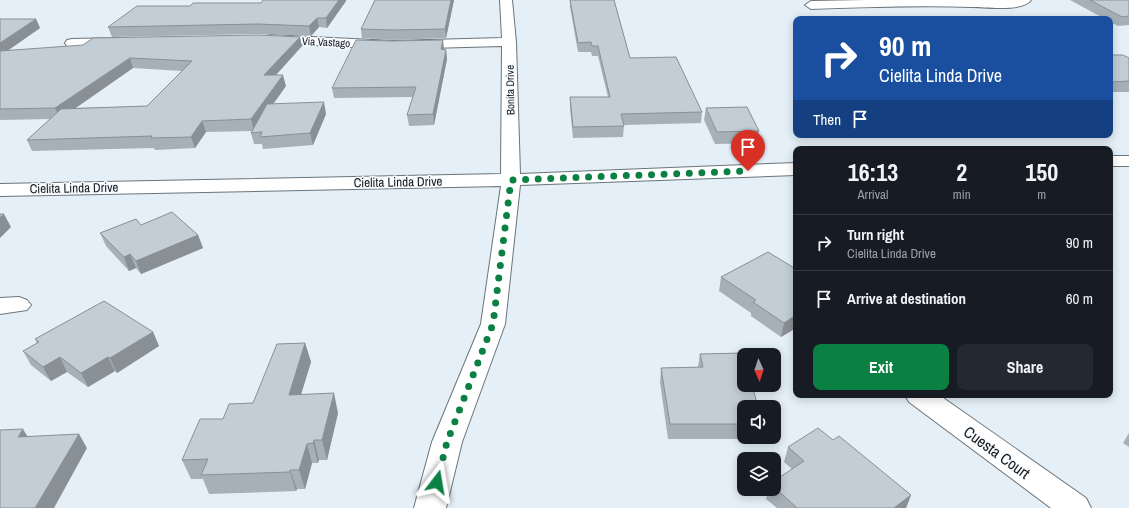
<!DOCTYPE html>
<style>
body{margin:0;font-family:"Archivo Narrow",sans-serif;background:#242831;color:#f1f3f6;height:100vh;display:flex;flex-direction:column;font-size:15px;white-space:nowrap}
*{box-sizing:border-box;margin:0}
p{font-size:13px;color:#9ea1a6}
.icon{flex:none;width:22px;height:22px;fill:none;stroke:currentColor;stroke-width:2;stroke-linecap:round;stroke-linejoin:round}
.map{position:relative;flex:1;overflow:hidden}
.side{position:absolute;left:793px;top:146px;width:320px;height:252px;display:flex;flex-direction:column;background:#171b24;border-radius:8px;box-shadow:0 2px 10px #0003}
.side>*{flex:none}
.top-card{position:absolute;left:793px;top:16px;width:320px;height:122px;border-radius:8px;box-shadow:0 2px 10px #0003;background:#1a4fa0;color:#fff;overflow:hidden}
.needle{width:26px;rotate:177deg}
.tools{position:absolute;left:737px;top:348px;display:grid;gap:8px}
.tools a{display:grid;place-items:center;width:44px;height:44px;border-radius:8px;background:#171b24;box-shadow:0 2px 10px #0003;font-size:20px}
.pin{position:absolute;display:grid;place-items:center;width:34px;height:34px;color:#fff;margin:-41px -17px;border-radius:50% 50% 50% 0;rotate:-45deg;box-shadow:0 0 4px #0007}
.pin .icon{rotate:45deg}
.me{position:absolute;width:44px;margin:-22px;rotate:14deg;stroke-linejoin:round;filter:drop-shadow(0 0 3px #0008)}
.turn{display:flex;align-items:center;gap:14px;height:84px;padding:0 20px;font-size:18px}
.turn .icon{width:52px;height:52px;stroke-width:2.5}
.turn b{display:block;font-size:28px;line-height:34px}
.then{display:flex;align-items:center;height:38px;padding:0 20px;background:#0003;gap:8px;font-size:15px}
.eta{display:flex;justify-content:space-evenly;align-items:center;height:68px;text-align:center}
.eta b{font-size:24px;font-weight:700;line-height:28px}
.cta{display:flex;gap:8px;margin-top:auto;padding:8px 20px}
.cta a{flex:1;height:46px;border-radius:8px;background:#0b8043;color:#fff;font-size:16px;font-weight:700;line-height:46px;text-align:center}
.cta a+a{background:#242831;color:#f1f3f6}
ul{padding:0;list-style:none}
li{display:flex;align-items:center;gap:12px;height:56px;padding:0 20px;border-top:1px solid #363941}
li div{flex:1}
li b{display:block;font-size:15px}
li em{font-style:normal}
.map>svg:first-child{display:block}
</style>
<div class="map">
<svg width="1129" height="508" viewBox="0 0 1129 508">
<rect width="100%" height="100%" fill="#e4eff7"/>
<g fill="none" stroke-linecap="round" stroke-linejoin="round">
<g stroke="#6a747b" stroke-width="2">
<path id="minor" d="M500,0H512L516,42L520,174L796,163V175L520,185L505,324L462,442L446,508H414L432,442L481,324L501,186L0,196V184L501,174L502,46L393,49L271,43L266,42L264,39L266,36L271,35L393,41L502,38Z
M865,0H1031C1023,12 986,7 972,7C919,5 865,7 811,9L805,5L811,1Z
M117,38L122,39L124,42L122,45L72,47L67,46L65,43L67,40L72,39Z
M1110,156H1129V166H1110Z
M19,297L27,300L31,305L27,310L0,314V298Z
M905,395H939L1086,498L1091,508H1051L909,402Z"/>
</g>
<use href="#minor" fill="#fff" fill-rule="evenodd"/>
</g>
<path fill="#a7b0b7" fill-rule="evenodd" d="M375,0H454L446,38L393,40L362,38L361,29Z
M570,0H614L630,58L702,112L701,123L624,125L623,137L573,138L570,108V97H608L598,56H592L591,52H578L570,7Z
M1070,0H1129V25L1118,26L1110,22V19H1105Z
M346,1L327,28L319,27L311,36L260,34L112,37L108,27L190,6L261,3Z
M0,19H36L40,28L7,51L302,46L276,75L286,86L273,104L326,114L313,145L263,149L262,144H254L251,133L252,131L206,132L195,148L155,150L154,148L32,151L27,140L50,119L0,120ZM133,68L182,71L147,106L75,108Z
M444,49L446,50L447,59L434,125L409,126L407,115L413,97L334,98L332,88Z
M1110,55L1129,58V92H1110Z
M706,108L759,131L757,143L715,144L704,120Z
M141,225L198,235L203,248L141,274L136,268L129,271L106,246L100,233Z
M796,269V328L781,337L751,316V313L719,291L721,277Z
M153,332L159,346L117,373L115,371L88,387L67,372L51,381L31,365L23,351L37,343L35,339Z
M305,343L311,362L301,394L338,413L327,460H319L318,463H312L305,489H297L296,491L209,494L203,479H191L182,460L223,419L253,403Z
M700,354L744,407V437H760L759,439H668L660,382L661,368L698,367Z
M1129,433V447L1123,443Z
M833,440L911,495L906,508H777L766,499L769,489H774V481L792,469L784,462L788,447Z"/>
<path fill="#889095" d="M339,0H346V1L327,28L326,18Z
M451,0H454L446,38L445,29Z
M317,18L319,27L311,36L309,26Z
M36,19L40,28L0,56V43Z
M300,37L302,46L266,86L264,75Z
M443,40L444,49H441Z
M446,50L447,59L434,125L433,114Z
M130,58L133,68L60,119L55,108Z
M283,75L286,86L254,131L251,119Z
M324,102L326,114L313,145L310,133Z
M202,121L206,132L195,148L191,137Z
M4,214L11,227L0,238V218Z
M198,235L203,248L141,274L136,261Z
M130,254L136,268L129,271L124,257Z
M796,315V328L781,337L784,323Z
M153,332L159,346L117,373L110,358Z
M305,343L311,362L295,414L289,395Z
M60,357L67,372L51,381L43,367Z
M108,357L115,371L88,387L81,373Z
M334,393L338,413L327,460L322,440Z
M23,429L32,444L18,437Z
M79,434L87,448L54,508H35Z
M314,440L319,460L318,463L313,443Z
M307,444L312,463L305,489L299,470Z
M290,470L297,489L296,491L290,472Z
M911,495L906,508H894Z"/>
<path fill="#c2cdd5" stroke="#889095" d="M263,0H339L326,18H317L309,26L258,24L108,27L137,6H190L193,3H261Z
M375,0H451L445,29L392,30L361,29Z
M570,0H614L630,58L676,57L702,112L621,114L624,126L573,127L570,97H610L598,46H592L591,42L578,43Z
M1090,0H1129V16L1122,17Z
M0,19H36L0,43Z
M258,35L300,37L264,75H283L251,119L202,121L191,137L151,138L152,136L27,140L61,109L147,106L192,61L130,58L55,108L0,109V51L83,45L93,38Z
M356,40L392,41L443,40L441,49L446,50L433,114L407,115L416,87L332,88Z
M1110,55H1123L1129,58V81L1110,82Z
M324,102L310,133L260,137L262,132L251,133L267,104Z
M747,107L759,131L717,132L706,108Z
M172,212L198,235L136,261L130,254L124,257L100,233L136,219L141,225Z
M0,214H4L0,218Z
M768,252L796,269V315L784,323L753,302L756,300L721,277Z
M104,301L153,332L110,358L108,357L81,373L60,357L43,367L23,351L39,342L35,339Z
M305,343L289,395L334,393L322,440H314L313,443L307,444L299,470H290V472L201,475L208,459L182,460L200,419H223L229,404L253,403L277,344Z
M743,353L744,358V385H752L758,407H744V424H670L661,368L703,367L700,354Z
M818,428L833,440L839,436L911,495L894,508H796V507L774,487V481L804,461L788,447Z
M23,429L18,437L79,434L35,508H0V430Z"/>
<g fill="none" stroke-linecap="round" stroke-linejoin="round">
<path stroke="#0b8043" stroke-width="7" stroke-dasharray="0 12.6" d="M437,482L447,442L493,324L511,180L748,171"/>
</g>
<g text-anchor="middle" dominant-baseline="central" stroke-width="3" stroke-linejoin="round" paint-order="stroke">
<g font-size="11" fill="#171b1e" stroke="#f7fbff">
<text transform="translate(326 42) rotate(3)">Via Vastago</text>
<text transform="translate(510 90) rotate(-91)">Bonita Drive</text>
</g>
<g font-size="13" fill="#171b1e" stroke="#f7fbff">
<text transform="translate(398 182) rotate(-1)">Cielita Linda Drive</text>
<text transform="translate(74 188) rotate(-1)">Cielita Linda Drive</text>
</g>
<g font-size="16" fill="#171b1e" stroke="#f7fbff">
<text transform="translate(997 452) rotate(36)">Cuesta Court</text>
</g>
</g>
</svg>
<div class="tools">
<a><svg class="needle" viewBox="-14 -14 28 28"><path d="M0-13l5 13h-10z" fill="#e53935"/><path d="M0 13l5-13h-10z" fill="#9ea1a6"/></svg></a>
<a><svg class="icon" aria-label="sound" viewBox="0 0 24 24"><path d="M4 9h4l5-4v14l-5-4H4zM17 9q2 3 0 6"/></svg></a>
<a><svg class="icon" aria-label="layers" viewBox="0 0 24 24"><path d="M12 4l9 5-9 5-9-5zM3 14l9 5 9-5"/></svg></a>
</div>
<div class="pin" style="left:748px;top:171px;background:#d93025"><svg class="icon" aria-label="arrive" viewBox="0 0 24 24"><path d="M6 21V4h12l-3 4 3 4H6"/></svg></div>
<svg class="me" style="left:437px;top:482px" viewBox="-20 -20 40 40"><path d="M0-17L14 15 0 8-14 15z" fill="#0b8043" stroke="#fff" stroke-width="4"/></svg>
<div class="top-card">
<div class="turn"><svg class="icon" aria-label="right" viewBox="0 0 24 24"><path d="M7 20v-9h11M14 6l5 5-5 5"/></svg><div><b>90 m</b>Cielita Linda Drive</div></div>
<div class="then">Then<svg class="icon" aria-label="arrive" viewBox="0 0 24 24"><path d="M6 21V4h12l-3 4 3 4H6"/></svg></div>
</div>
<section class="side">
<div class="eta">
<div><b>16:13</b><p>Arrival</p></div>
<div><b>2</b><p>min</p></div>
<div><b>150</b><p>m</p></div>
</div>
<ul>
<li><svg class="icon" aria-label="right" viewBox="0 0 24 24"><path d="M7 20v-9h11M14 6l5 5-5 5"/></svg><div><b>Turn right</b><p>Cielita Linda Drive</p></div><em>90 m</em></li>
<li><svg class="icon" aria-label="arrive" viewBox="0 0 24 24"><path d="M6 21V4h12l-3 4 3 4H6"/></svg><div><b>Arrive at destination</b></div><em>60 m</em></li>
</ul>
<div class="cta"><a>Exit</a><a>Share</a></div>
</section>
</div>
